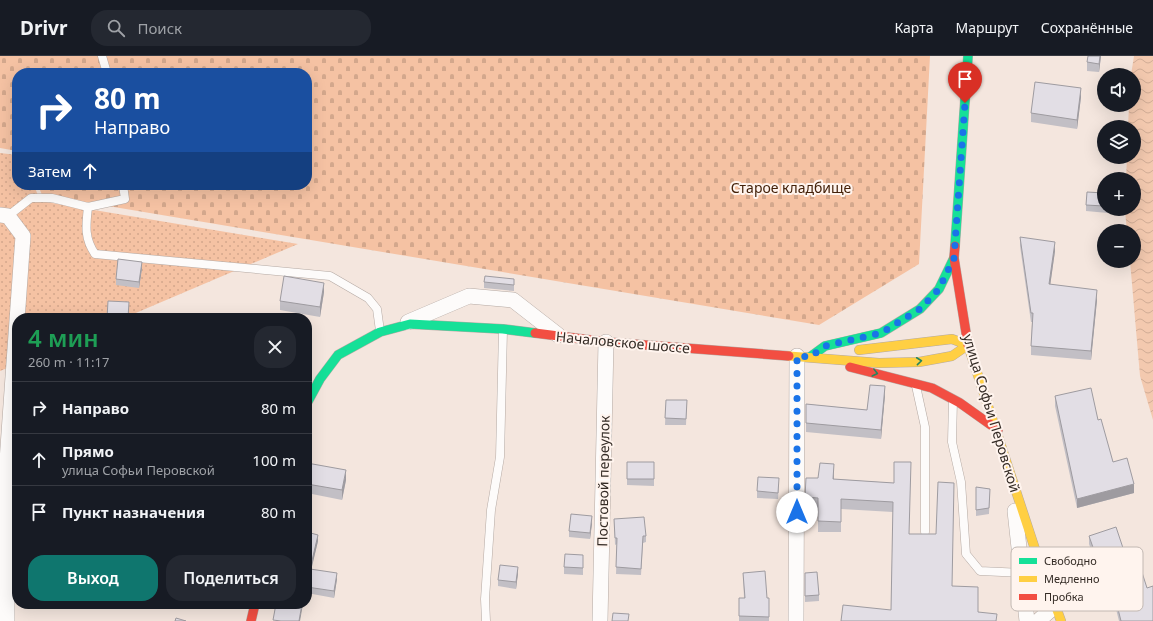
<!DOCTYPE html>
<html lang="ru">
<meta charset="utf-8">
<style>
body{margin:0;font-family:"Noto Sans",sans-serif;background:#242831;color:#f1f3f6;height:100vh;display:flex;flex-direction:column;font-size:15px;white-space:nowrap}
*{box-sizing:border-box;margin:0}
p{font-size:13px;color:#9ea1a6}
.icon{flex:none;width:22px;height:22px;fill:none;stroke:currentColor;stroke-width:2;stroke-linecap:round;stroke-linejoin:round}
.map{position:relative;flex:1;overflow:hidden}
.drawer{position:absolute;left:12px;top:257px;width:300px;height:296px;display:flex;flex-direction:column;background:#171b24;border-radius:16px;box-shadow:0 4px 16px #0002}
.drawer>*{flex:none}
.hud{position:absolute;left:12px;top:12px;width:300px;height:122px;border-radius:16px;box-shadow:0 4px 16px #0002;background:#1a4fa0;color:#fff;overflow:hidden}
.fabs{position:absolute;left:1097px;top:12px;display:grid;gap:8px}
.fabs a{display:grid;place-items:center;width:44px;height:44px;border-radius:50%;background:#171b24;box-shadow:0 4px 16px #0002;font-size:20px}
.pin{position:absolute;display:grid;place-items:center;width:34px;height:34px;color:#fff;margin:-41px -17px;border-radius:50% 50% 50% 0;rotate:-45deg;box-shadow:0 0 4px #0007}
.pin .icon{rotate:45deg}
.me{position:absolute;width:44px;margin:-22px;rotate:0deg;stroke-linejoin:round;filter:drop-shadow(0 0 3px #0008)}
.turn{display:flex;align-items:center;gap:14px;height:84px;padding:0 16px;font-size:18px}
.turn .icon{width:52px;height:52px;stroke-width:2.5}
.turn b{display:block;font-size:28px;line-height:34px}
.then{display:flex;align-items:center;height:38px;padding:0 16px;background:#0003;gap:8px;font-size:15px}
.round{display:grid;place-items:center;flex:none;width:42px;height:42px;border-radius:16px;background:#242831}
.summary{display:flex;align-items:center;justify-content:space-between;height:68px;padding:0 16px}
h1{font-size:24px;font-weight:600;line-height:30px;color:#1e9e55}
.button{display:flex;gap:8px;margin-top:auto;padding:8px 16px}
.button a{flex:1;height:46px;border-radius:16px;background:#0f766e;color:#fff;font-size:16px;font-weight:600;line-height:46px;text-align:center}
.button a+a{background:#242831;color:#f1f3f6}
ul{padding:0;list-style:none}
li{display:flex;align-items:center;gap:12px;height:52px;padding:0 16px;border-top:1px solid #363941}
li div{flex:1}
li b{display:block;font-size:15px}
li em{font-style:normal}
header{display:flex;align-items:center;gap:24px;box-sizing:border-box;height:56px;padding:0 20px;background:#171b24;border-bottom:1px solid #363941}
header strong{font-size:19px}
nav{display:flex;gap:22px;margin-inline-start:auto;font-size:14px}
.search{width:280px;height:36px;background:#242831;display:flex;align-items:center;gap:10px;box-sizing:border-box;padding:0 14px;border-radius:16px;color:#9ea1a6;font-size:15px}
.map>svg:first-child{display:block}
</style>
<header>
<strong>Drivr</strong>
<div class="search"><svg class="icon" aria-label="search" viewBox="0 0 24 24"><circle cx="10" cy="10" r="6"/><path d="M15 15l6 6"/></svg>Поиск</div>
<nav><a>Карта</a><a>Маршрут</a><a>Сохранённые</a></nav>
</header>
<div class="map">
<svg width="1153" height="565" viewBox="0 0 1153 565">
<defs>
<pattern id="cemetery-stones" width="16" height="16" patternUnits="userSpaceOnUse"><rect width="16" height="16" fill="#f5c2a3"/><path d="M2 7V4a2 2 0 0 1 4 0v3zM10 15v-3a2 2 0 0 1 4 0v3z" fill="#d3a78c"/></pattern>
<pattern id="garden-dots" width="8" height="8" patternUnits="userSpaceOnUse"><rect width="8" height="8" fill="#f5c2a3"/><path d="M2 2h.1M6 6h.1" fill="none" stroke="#d3a78c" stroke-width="1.8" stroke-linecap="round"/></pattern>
<pattern id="water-waves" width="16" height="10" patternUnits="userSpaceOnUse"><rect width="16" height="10" fill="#f3c9af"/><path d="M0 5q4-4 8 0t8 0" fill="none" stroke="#d1ad96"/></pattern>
</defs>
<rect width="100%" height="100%" fill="#f4e6de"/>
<path fill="url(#cemetery-stones)" d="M0,0H930L919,208L819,269L42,139L38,129H307V17H17V95L0,92Z"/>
<path fill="url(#garden-dots)" d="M0,97L17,99V129H34L40,145L298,188L124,262H17V308L0,315Z"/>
<path fill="url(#water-waves)" d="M1134,0H1153V364L1140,320L1130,205H1134V175H1127L1125,155V153H1134V123H1126L1127,101H1134V71H1128L1129,49H1134V19H1131Z"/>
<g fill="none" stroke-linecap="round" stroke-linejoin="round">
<g stroke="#b4a9a3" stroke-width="9">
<path id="lane" d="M102,0L107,17
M88,151L125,143L123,129
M8,160L31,142H52L88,151C86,169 84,182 95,198L330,220L368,242L377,253L380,275
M916,330L925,371V476
M953,344L952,386L961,426L966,498L980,515L1022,517
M486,565L485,543L491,454L500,401L503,274"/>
</g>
<g stroke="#b4a9a3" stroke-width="16">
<path id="street" d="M0,159L8,160L23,180L7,405V565
M408,266L469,240L513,244L558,279
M1015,455L1027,565
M600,565L606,286
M796,565L797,300
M1038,565L1055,550"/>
</g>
<g stroke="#b4a9a3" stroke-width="10">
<path id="fast" d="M955,190L968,0
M810,301L825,290L881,277L920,253L939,233L954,202
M307,347L320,323L338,299L380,276L410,268L503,273L535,277"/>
</g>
<g stroke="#b4a9a3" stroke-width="10">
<path id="slow" d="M968,289L1036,496L1061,565
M859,294L952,283L968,289
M789,300L879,307L919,306L952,300L968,289"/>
</g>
<g stroke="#b4a9a3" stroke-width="10">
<path id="jam" d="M955,190L954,202L968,289
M535,277L606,286L789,300
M850,311L932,332L960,347L998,374
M251,565L255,548"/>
</g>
<use href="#lane" stroke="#fdfbfa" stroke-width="8"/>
<use href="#street" stroke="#fdfbfa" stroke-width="15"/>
<use href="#fast" stroke="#16e098" stroke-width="9"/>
<use href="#slow" stroke="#ffcf43" stroke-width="9"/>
<use href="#jam" stroke="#f24e42" stroke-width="9"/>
</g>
<path fill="#c2bfc5" d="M1101,0L1099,16L1087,15V6Z
M1081,41L1077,73L1031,66V57Z
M1104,137V153H1109L1108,157L1086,155V149Z
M1020,181L1055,195L1050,229L1097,244L1091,304L1031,299V290L1032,266H1031L1020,190Z
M142,212L139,232L116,229V223Z
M484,226L514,229V235L484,232Z
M324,236L320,261L280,254V245Z
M885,339L881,383L806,376V348L867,354Z
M1055,340L1098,364L1113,406L1134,437L1077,452L1055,350Z
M666,344H687L686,369H665Z
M627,406H654V430L627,429Z
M307,407L346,424L342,444L307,437Z
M834,419V423L894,427L909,478L952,530L978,556L997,565L891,554L893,456L841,453V476H818V452L805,451L806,422H818Z
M779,428L778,443L757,442V435Z
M976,431L990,433L989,458L976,460Z
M614,463L646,480V486L643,487L641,519L616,518L617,488L615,489Z
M592,467L590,483L569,481V475Z
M307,476L318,485L311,513L337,523L334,542L307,537Z
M1089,480L1128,507L1153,565H1119L1113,541L1110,542L1099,507L1096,508L1089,488Z
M583,499V519L564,518V511Z
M518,517L516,533L498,530V524Z
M743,517L767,542H769V565H739V542H744Z
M805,517L819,539V545L805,546Z"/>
<path fill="#9e9ba0" d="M1100,0H1101L1099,16V8Z
M1081,32V41L1077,73V64Z
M1055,186V195L1049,238V228Z
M142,206V212L139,232V226Z
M324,227V236L320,261V251Z
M1097,234V244L1091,304V295Z
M885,330V339L881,383V374Z
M834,408V419L833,433V423Z
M346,414V424L342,444V434Z
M1134,428V437L1077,452V443Z
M592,460V467L590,483V477Z
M318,479V485L310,519V513Z
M1099,499V507L1096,508V500Z
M518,511V517L516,533V526Z
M337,517V523L334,542V535Z
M1113,533V541L1110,542V534Z
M302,548H303L300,565H299Z"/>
<path fill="#e2dee5" stroke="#9e9ba0" d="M1088,0H1100L1099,8L1087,6Z
M1035,26L1081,32L1077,64L1031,57Z
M1087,136L1104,137V150L1086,149Z
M1020,181L1055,186L1049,228L1097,234L1091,295L1031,290L1033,257H1031Z
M118,203L142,206L139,226L116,223Z
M284,220L324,227L320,251L280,245Z
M485,220L514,223V229L484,226Z
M108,245L129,246L128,262H107Z
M870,329L885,330L881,374L806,367V348L867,354Z
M1091,332L1098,364L1101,363L1113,406L1127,402L1134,428L1077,443L1055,340Z
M666,344H687L686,363L665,362Z
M627,406H654V423H627Z
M894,406H911L909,478H936L938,426L954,427L952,530L978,531V556L997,558L996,565H841L843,549L891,554L893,446L841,443V466L818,465V442L805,441L806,422H818L820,407L834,408L833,423L894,427Z
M307,407L346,414L342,434L307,428Z
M758,421L779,422L778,437L757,435Z
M976,431L990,433L989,452L976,454Z
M571,458L592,460L590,477L569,475Z
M644,461L646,480H643L641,513L616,511L617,482H615L614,463Z
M1116,471L1128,507L1138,504L1147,532L1153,530V565H1121L1113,533L1110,534L1099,499L1096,500L1089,480Z
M307,476L318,479L310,513L337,517L334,535L307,531Z
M565,498L583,499V512L564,511Z
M500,509L518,511L516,526L498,524Z
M765,515L767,542H769V561L739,560V542H745L743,517Z
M817,516L819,539L805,540V517Z
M276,548H302L299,565H281L273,564Z
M613,557L629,558L628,565H612Z
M176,562L186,565H175Z"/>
<defs><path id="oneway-chevron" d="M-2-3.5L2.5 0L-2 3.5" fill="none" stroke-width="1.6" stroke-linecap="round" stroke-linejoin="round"/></defs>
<g stroke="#25865e">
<use href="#oneway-chevron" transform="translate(919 305) rotate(-6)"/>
<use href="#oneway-chevron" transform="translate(875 317) rotate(14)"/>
</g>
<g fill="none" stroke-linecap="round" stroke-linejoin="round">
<path stroke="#1a73e8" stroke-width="7" stroke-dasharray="0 12.6" d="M797,456V300L810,301L825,290L881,277L920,253L939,233L954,202L965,47"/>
</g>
<g text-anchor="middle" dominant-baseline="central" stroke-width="4" stroke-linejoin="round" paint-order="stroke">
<g font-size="14" fill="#442109" stroke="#fff4ee">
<text x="791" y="131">Старое кладбище</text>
</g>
<g font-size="14" fill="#342b25" stroke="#fff4ee">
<text transform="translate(623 286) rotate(5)">Началовское шоссе</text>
<text transform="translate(992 357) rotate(73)">улица Софьи Перовской</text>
<text transform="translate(603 425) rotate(-89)">Постовой переулок</text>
</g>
</g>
<rect x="1011" y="491" width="132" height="64" rx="6" fill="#fff4ee" stroke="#c2b8b2" stroke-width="1"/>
<rect x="1019" y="502" width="18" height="6" fill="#16e098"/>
<rect x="1019" y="520" width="18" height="6" fill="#ffcf43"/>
<rect x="1019" y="538" width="18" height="6" fill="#f24e42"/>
<g font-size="11" fill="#342b25">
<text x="1044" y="509">Свободно</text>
<text x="1044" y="527">Медленно</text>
<text x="1044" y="545">Пробка</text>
</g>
</svg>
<div class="fabs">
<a><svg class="icon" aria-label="sound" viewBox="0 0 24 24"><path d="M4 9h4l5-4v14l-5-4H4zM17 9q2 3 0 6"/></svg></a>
<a><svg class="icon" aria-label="layers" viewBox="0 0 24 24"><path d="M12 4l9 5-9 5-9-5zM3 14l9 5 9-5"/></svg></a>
<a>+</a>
<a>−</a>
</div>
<div class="pin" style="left:965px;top:47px;background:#d93025"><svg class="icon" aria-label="arrive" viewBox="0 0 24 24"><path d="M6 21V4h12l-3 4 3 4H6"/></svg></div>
<svg class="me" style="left:797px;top:456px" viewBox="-20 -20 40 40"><circle r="19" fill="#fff"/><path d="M0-13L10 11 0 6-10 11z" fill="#1a73e8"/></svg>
<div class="hud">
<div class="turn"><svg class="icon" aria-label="right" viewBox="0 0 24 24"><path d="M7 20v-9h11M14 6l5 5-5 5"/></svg><div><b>80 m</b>Направо</div></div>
<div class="then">Затем<svg class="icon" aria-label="ahead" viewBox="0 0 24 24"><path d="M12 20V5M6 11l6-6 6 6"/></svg></div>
</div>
<section class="drawer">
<div class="summary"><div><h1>4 мин</h1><p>260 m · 11:17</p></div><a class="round"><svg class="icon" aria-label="close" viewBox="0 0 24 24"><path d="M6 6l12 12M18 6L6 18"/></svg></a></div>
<ul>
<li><svg class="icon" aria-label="right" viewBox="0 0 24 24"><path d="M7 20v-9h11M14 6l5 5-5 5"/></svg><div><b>Направо</b></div><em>80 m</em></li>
<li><svg class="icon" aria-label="ahead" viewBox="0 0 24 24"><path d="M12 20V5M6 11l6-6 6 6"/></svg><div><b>Прямо</b><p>улица Софьи Перовской</p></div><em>100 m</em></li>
<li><svg class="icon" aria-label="arrive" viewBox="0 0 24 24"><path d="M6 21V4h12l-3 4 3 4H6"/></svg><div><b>Пункт назначения</b></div><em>80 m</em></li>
</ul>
<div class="button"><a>Выход</a><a>Поделиться</a></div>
</section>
</div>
